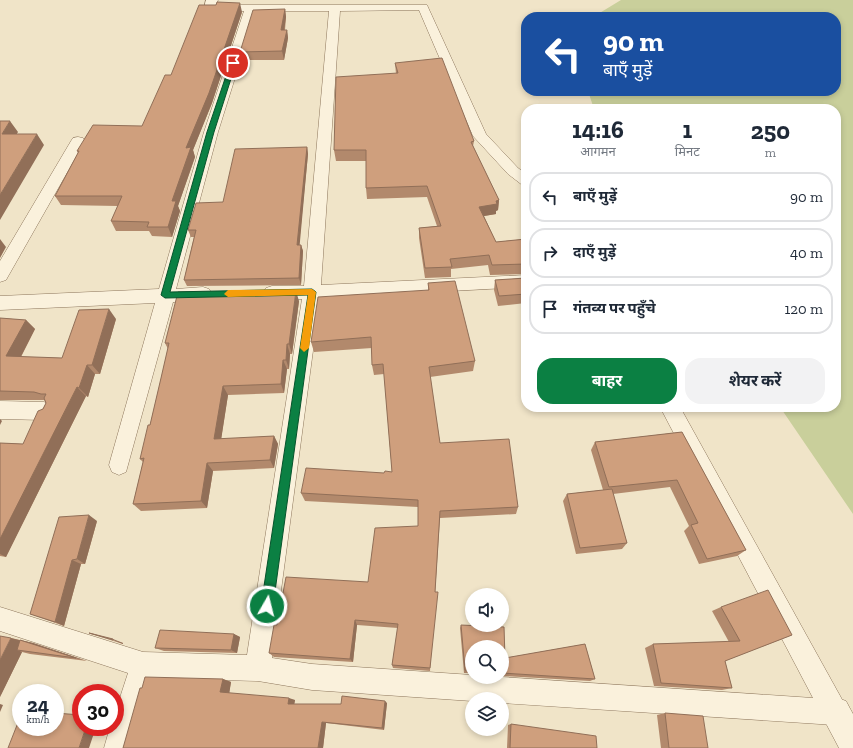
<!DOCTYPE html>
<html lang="hi">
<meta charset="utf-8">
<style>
body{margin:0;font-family:"Zilla Slab","Noto Sans Devanagari",serif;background:#f2f2f3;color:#1f2937;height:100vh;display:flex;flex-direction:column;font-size:15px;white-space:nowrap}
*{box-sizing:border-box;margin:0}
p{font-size:13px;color:#747a83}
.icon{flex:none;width:22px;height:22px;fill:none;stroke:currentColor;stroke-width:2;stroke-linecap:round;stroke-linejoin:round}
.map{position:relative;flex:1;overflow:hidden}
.side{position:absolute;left:521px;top:104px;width:320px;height:308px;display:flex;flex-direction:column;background:#fff;border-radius:16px;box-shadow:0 2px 6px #0003}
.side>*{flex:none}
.banner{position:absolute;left:521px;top:12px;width:320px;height:84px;border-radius:16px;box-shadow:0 2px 6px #0003;background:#1a4fa0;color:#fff;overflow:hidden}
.tools{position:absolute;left:465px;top:588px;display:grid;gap:8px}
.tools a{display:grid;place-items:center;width:44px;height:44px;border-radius:50%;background:#fff;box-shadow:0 2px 6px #0003;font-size:20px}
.speed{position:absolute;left:12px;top:684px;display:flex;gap:8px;font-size:20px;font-weight:700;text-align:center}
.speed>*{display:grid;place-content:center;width:52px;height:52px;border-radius:50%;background:#fff;box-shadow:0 2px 6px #0003;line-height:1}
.speed small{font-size:10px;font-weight:400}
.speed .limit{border:6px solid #d22;background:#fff;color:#111}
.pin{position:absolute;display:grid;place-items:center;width:34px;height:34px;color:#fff;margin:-17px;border:2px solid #fff;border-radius:50%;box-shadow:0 1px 4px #0007}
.me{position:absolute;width:44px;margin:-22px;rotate:8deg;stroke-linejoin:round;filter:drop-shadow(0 0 3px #0008)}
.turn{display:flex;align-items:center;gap:14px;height:84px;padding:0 16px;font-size:18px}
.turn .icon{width:52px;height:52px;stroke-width:2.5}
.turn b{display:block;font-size:28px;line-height:34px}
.eta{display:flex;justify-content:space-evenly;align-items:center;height:68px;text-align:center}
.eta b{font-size:24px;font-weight:700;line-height:28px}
.button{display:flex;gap:8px;margin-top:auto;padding:8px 16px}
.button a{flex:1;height:46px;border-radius:16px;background:#0b8043;color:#fff;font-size:16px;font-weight:700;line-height:46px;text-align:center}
.button a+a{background:#f2f2f3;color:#1f2937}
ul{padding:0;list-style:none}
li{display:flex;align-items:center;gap:12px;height:50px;margin:0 8px 6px;padding:0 8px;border:2px solid #e0e1e3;border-radius:16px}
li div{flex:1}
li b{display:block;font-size:15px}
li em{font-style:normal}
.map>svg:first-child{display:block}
</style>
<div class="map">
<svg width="853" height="748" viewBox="0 0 853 748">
<rect width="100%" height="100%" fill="#f0e4c8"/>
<path fill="#c9cf9b" d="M621,0H853V514L780,407H836V109H594L588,91H836V17H593Z"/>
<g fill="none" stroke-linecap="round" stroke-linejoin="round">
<g stroke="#8d765c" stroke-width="1">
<path id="minor" d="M206,0H218L216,5H427L486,134L518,168L526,174V186L521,184L508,174L473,136L419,10L340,11L321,285L526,275V287L320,298L272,658L312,664L472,675V677H502L813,698L660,407H680L844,703L848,712L844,721L835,725L502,703V699H472V701L312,690L258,681L152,678L130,748H104L110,727H115V713L128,673L0,631V607L143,652L247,655L302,299L272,300L266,298L263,293L266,288L272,286H304L329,11H256L218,132L176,289L203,287L209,289L212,294L209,299L203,301L173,302L126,472L119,475L112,472L109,465L155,303L0,310V296L159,289L204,132L244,11L206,10L204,8Z
M78,137L83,138L85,141L6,280L0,282V261L71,141L73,138Z
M0,401L44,402L51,405L54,411L51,417L44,420L0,419Z"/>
</g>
<g stroke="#8d765c" stroke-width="1">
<path id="tertiary" d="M835,697L846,701L853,714V748H839L820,712L824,701Z"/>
</g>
<use href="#minor" fill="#faf1dc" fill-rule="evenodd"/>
<use href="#tertiary" fill="#faf1dc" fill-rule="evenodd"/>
</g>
<path fill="#b2896c" d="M285,9L286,17L285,30H287L288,38L284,60H242L240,52Z
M242,12L212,103L193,150L195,157L178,206L180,211L172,237L152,236L149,231H116L111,221L118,206L61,205L55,196L78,153L77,151L142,126Z
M395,63L474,141L473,146L499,200L498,210L496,211V214L484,216L496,242L526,239V274L490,275L488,265L451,269V277L425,278L419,238V228L437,226L427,197L367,199L366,188V161H336L334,150L396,74Z
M307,147L308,154L299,245H301L303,251L301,285L187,286L184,280L194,237H191L188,230L223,202Z
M526,278V303L498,306L494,290L495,280Z
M428,283L475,361L473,371L430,377L440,443L518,507L516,514L440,518L430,671L393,668L392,665L398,628L357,625L353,662L274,657L269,653L277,625L368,582L418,526V507L305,501L301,493L384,473L392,472L384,374L374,375L372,365V348L314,352L311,342L428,290Z
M299,301L292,354H290L289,369H287L284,393L228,395L221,439L274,436L278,444L274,468L213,471L207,508L141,511L133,504L143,462L140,459L150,425L168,349L165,343Z
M0,318L26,320L35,329L21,357L62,358L116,319L100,374H95L88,397L86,396L6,557L0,556V443L23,444L46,403L45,401L44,400H0Z
M682,432L746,550L737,556L699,564L684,531L689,526L670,487L613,494L627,543L622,549L576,554L563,501L567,494L603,490L591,450L595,442Z
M97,521L85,564H81L64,626L30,614Z
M721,607L792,635L725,661L732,688L722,690L654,686L645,648L653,644L729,642L712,611Z
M461,625L504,627L505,658L585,644L595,679L590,681L502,676V647H472V673H464L460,628Z
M89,633L123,643V644Z
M234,634L240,637L237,653L164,651L155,648Z
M11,638L20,640L33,643L87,661L30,654L22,652L0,697Z
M223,679L231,682L229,693L295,700L294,704H341L387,703L384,730L326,723L323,748H123L142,688Z
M665,713L708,748H661L657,715Z
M511,724L597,748H507L508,725Z"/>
<path fill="#916f58" d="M240,3L242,12L212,103L193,150L195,157L178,206L180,211L172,237L168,227L172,201L186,148Z
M285,9L286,17L283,38L281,30Z
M287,30L288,38L284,60L282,51Z
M10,121L18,132L10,145L2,134Z
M37,134L44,145L0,220V195Z
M307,147L308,154L299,252L297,245Z
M499,200L498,210L496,211V214L478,217L479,207L496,201Z
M0,239L6,247L0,258Z
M301,245L303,251L301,285L299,278Z
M296,291L299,301L292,354L289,344Z
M109,309L116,319L100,374L92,365Z
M26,320L35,329L16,366L6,356Z
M287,344L290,354L289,369L286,360Z
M283,360L287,369L284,393L281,384Z
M87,365L95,374L88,397L79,388Z
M223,386L228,395L220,447L214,439Z
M77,387L86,396L6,557L0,554V539Z
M0,419L2,421L0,425Z
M274,436L278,444L274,468L270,460Z
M207,463L213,471L207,508L201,501Z
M89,515L97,521L85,564L77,559Z
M72,560L81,564L64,626L55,622Z
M355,620L357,625L353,662L350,659Z
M234,634L240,637L237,653L231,650Z
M11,638L26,642L17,650L22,652L0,697V660Z
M113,639L123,643V644L113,640Z
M20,640L33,643L87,661L76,658Z
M223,679L231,682L229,695L220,692Z
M289,698L295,700L294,706L288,704Z
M385,701L387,703L384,730L382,728Z
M0,704L3,705L0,712Z
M322,722L326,723L323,748H318Z
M86,727H96L89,748H79Z"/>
<path fill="#cf9f7d" stroke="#916f58" d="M217,2L240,3L209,93L186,148L191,147L172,201H176L168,227H147L149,222L111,221L122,196H55L79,151H77L93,125L142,126L165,75H171L199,5H216Z
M285,9L281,30H287L282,51L240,52L253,10Z
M442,58L474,141L471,142L499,200L496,201L497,204L479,207L496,242L526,239V264L492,265L489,255L450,259L452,267L425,268L419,228L441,226L427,186L366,188V150H334L336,77L398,73L395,63Z
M0,121H10L2,134H37L0,195Z
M307,147L297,245H301L299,278L184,280L196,230H188L196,203L223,202L235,149Z
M526,278V294L499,296L495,280Z
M455,281L475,361L429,367L440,443L509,439L518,507L440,511L435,592H438L430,668L392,665L398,624L355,620L350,659L269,653L274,625H277L286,577L368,582L375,528L418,526V500L301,493L306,468L384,473L385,471L392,472L383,364L372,365L371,337L311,342L318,297L429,290L428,283Z
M296,291L289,344H287L286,360H283L281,384L223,386L214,439L274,436L270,460L207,463L201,501L133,504L144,458L140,459L148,425H150L161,378L169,343H165L178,292Z
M109,309L92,365H87L79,388L77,387L0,539V443L23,444L38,411L43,409L46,403L44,398L46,394H41L34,392L0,391V318L26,320L6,356L62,358L79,310Z
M682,432L746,550L707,559L691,525L698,523L677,480L609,487L595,442Z
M612,489L627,543L580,548L567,494Z
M89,515L77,559L72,560L55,622L30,614L59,517Z
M768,590L792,635L725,661L732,688L661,683L653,644L740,641L721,607Z
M461,625L504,627L505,658L585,644L595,679L502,673V647H472V671L465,670Z
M160,630L234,634L231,650L155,648Z
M89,633L113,639V640Z
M0,636L11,638L0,660Z
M20,640L76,658L17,650Z
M145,677L223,679L220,692L289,698L288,704H341L342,696L385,701L382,728L322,722L318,748H123L140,688H142Z
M55,713L81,715V727H86L79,748H8L21,715V727H55Z
M665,713L703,716L708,748H669Z
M511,724L596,736L597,748H510Z"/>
<path fill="#0b8043" stroke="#07532c" d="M231,61L236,63L214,132L170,292L312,289L316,292L273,606L271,610L267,611L263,610L261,606L308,295L165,298L161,295L207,132Z"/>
<path fill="#f59e0b" d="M312,289L316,292L309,348L304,352L300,348L308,295L228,297L224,294L228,290Z"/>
</svg>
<div class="tools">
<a><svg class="icon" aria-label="sound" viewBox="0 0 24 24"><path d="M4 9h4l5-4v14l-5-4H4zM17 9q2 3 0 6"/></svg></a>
<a><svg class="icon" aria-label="search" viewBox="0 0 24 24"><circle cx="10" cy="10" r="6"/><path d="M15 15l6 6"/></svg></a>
<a><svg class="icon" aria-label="layers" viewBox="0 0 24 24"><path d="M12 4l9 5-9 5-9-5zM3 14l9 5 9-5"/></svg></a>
</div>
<div class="speed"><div>24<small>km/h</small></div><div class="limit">30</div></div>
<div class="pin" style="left:233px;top:63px;background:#d93025"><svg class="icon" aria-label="arrive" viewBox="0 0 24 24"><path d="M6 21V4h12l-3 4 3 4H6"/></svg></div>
<svg class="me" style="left:267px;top:606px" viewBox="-20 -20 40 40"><circle r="17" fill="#0b8043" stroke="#fff" stroke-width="3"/><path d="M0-11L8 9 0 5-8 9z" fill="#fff"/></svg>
<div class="banner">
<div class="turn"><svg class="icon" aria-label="left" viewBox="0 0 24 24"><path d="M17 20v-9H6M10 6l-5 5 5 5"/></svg><div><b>90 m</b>बाएँ मुड़ें</div></div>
</div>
<section class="side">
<div class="eta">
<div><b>14:16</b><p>आगमन</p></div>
<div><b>1</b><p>मिनट</p></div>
<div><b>250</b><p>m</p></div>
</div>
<ul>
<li><svg class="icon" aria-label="left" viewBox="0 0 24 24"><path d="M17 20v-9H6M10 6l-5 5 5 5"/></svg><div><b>बाएँ मुड़ें</b></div><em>90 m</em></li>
<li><svg class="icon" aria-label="right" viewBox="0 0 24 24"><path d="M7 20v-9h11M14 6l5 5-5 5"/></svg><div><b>दाएँ मुड़ें</b></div><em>40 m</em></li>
<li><svg class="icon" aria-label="arrive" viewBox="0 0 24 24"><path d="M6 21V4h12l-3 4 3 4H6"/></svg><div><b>गंतव्य पर पहुँचे</b></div><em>120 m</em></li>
</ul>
<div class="button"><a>बाहर</a><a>शेयर करें</a></div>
</section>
</div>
